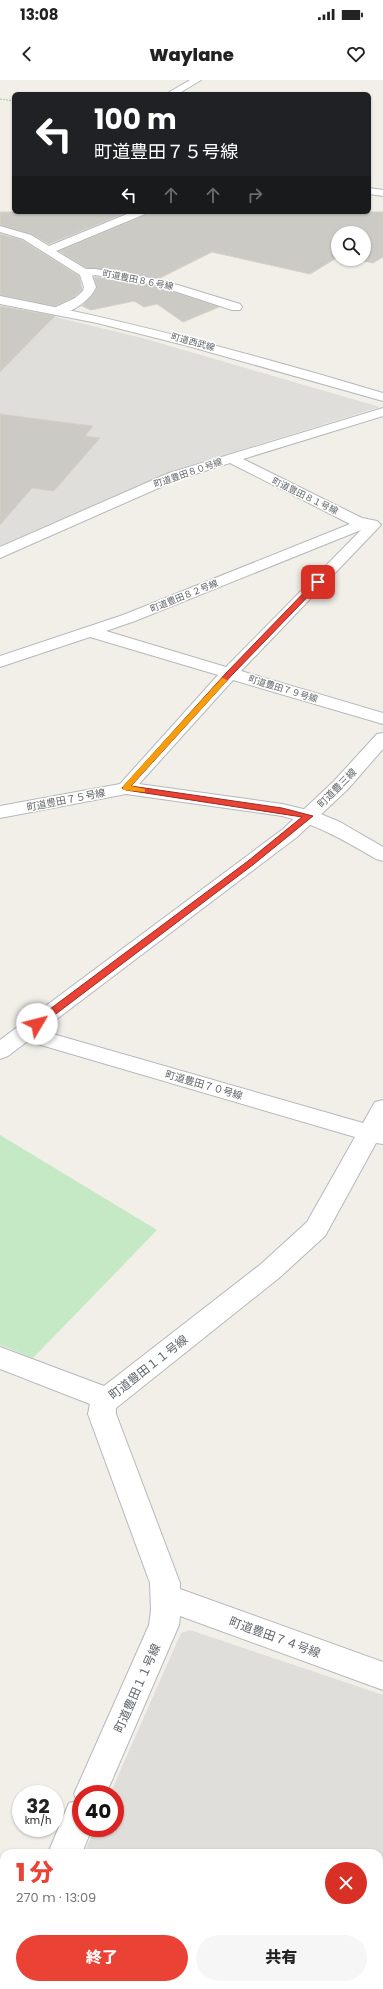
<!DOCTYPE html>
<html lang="ja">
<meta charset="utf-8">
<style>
body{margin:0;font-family:Poppins,"Noto Sans JP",sans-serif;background:#f6f6f6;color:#222;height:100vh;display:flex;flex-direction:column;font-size:15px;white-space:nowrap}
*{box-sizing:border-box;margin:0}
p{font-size:13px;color:#767676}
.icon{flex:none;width:22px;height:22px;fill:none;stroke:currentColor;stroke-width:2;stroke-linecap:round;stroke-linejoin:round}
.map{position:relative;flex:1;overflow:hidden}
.drawer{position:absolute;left:0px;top:1769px;width:383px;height:140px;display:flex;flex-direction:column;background:#fff;border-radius:12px 12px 0 0;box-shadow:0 1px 3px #0004}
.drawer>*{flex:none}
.top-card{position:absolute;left:12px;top:12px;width:359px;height:122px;border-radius:6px;box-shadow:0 1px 3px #0004;background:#202124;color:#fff;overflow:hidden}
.tools{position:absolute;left:331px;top:146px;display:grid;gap:8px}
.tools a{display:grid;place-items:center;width:40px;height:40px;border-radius:50%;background:#fff;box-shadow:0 1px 3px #0004;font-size:20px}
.speed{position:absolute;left:12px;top:1705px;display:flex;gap:8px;font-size:20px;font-weight:700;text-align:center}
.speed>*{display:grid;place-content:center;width:52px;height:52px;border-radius:50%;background:#fff;box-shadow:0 1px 3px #0004;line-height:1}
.speed small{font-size:10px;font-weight:400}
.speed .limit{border:6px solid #d22;background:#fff;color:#111}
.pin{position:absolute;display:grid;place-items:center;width:34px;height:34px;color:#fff;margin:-17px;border-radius:8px;box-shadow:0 2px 6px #0006}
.me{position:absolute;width:44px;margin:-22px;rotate:53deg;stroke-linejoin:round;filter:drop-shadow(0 0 3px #0008)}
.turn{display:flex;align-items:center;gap:14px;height:84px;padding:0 16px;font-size:18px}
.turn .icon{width:52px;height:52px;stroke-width:2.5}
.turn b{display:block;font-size:28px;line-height:34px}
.lanes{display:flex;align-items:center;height:38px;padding:0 16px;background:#0003;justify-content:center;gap:20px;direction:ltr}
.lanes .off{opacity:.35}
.round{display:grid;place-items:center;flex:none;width:42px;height:42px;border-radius:21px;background:#f6f6f6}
.headline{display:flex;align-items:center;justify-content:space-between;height:68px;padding:0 16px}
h1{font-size:24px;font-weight:800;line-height:30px;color:#ea4335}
.action{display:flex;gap:8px;margin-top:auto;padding:8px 16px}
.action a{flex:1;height:46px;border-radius:24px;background:#ea4335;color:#fff;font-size:16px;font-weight:800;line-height:46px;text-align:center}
.action a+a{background:#f6f6f6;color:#222}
.status{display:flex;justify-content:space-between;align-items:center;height:28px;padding:0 20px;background:#fff;direction:ltr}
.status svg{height:11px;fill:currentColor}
header{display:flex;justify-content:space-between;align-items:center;height:52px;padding:0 16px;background:#fff;font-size:18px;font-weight:800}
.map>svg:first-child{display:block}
</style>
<div class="status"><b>13:08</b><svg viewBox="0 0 49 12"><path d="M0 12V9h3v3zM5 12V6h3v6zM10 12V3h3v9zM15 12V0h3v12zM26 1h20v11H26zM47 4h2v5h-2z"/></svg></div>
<header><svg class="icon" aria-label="back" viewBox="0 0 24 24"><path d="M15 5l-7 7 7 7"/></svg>Waylane<svg class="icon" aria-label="heart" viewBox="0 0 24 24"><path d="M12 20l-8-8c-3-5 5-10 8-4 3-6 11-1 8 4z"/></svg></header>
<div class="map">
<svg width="383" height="1909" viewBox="0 0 383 1909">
<rect width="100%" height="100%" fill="#f1efe8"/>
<path fill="#e0deda" d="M0,227L44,234L146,259L380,327L172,391L0,467Z
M190,1550L383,1615V1909H25L27,1905H379V1773H84L95,1748H115V1714H110L181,1553Z"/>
<path fill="#c5e8c5" d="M0,1055L157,1150L33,1278L0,1265Z"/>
<path fill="#cccac5" stroke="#d6d1c6" d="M0,132H128L49,164L31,154L0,145Z
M147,132H383V177L373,183L354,179H364V153H338V177L310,194L212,172L160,198L86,188L59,171L146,135Z
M0,154L22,160L79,196L82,210L74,217L55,226L0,215Z
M94,197L156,206L219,227L183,242L157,224L144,227L134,221L91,230L82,226L91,217L97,208Z
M0,226L55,236L0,292Z
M0,334L93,346L85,356L100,358L54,411L32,408L0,445Z"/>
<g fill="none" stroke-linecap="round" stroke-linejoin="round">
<g stroke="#b5b8bc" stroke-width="2">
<path id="minor" d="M190,0H201L178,14H166Z
M369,108L383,110V116L369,114Z
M132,132H146L145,134L56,171L86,189H95L158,199L240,224L242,227L240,230H232L156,205L95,195L92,196L96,207C92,219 69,236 56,233L54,230L56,227L75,218L83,211L84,207L80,195L23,159L0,152V146L31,155L49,166Z
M383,328V336L243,379L362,438L377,441L381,445L241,591L383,633V644L233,600L139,704L282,724L316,732L340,742L383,767V781L376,779C345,761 317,744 282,736L126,714L0,738V726L120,704L218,595L90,557L0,587V576L123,535L350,444L230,383L179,399L0,478V467L169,393ZM361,450L226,587L106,551L135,541Z
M25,946L363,1043L375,1022L383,1020V1064L376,1063L325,1156L279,1198L116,1328V1334L180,1503V1509L383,1582V1610L180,1536L179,1545L106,1714H81V1748H92L82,1773H48L69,1723L77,1721L74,1714L149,1545L151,1530L150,1503L88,1334L90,1324L0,1289V1267L104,1306L261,1184L307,1142L355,1057L17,958L14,953L17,948Z
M4,1889V1905H25L23,1909H0V1890Z"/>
</g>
<g stroke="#b5b8bc" stroke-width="2">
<path id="tertiary" d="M0,216C130,241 256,275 383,313V321L188,266L97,243L0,224Z
M383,653V669L348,709L297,757L8,976L0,979V960L283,749L334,701L377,654Z"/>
</g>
<path stroke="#9cc7a9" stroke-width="1" stroke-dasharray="2 1" stroke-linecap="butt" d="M0,19L14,21"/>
<use href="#minor" fill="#fff" fill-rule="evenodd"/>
<use href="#tertiary" fill="#fff" fill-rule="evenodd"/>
</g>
<path fill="#ea4335" stroke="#982c22" d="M316,500L322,502L232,595L131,706L282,728L313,736L254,784L40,946H34V941L248,781L302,737L126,710L122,708L227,592Z"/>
<path fill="#f59e0b" d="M223,598L227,600L226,602L131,706L145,709V712L123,710V706L221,599Z"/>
<g text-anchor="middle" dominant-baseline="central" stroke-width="3" stroke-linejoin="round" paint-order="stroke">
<g font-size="9" fill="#5f6368" stroke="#fff">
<text transform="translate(138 200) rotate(11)">町道豊田８６号線</text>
<text transform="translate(193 262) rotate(15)">町道西武線</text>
<text transform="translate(188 393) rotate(-19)">町道豊田８０号線</text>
<text transform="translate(305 416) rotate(26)">町道豊田８１号線</text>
<text transform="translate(184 516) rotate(-22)">町道豊田８２号線</text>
<text transform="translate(283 609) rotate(17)">町道豊田７９号線</text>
</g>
<g font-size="10" fill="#5f6368" stroke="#fff">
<text transform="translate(337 708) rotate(-45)">町道豊三線</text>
<text transform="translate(66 720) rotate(-11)">町道豊田７５号線</text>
<text transform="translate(204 1005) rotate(16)">町道豊田７０号線</text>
</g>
<g font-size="12" fill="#5f6368" stroke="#fff">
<text transform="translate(148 1287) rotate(-38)">町道豊田１１号線</text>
<text transform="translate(275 1557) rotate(20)">町道豊田７４号線</text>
<text transform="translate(137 1608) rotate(-66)">町道豊田１１号線</text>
</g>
</g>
</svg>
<div class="tools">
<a><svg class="icon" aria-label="search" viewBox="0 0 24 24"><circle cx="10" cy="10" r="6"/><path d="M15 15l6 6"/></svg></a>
</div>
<div class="speed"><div>32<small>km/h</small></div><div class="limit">40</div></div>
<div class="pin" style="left:318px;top:502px;background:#d93025"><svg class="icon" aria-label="arrive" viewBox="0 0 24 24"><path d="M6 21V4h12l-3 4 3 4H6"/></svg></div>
<svg class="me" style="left:37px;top:944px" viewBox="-20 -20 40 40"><circle r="19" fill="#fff"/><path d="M0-13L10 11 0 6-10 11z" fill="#ea4335"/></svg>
<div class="top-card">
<div class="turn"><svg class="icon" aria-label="left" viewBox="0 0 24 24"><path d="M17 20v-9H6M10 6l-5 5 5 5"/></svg><div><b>100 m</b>町道豊田７５号線</div></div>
<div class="lanes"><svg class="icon" aria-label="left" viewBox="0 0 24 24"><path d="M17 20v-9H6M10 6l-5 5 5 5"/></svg><svg class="icon off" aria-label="ahead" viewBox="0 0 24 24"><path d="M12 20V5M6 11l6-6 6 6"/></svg><svg class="icon off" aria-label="ahead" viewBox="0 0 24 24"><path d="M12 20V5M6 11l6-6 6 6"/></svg><svg class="icon off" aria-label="right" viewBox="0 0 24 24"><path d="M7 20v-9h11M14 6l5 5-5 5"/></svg></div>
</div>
<section class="drawer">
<div class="headline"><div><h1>1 分</h1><p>270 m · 13:09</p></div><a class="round" style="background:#d93025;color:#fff"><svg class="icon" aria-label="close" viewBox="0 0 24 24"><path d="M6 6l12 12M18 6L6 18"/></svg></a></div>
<div class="action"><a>終了</a><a>共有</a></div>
</section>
</div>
